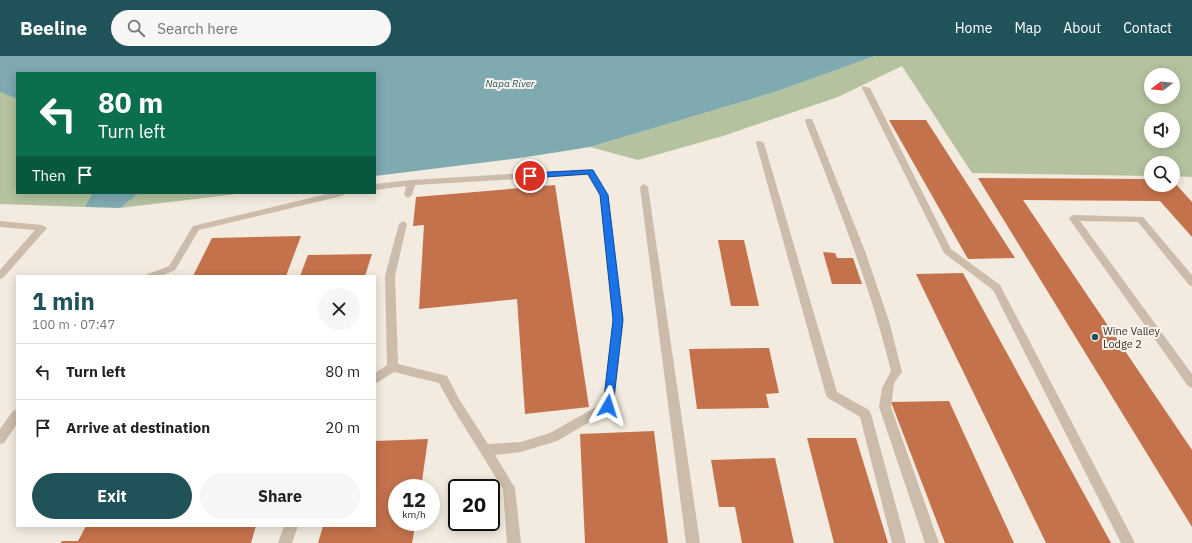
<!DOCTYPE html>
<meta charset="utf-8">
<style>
body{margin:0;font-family:"IBM Plex Sans",sans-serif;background:#f6f6f6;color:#202124;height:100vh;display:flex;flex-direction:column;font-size:15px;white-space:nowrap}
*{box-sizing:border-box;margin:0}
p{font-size:13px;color:#757577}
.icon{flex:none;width:22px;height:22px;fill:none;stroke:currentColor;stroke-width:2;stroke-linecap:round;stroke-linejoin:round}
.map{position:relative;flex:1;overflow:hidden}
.sheet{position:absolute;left:16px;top:219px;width:360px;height:252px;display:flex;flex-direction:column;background:#fff;border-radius:0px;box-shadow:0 2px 10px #0003}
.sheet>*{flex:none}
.top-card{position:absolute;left:16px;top:16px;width:360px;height:122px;border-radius:0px;box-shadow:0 2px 10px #0003;background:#0b6e4f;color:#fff;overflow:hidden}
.needle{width:26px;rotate:254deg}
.controls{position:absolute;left:1144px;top:12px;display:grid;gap:8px}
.controls a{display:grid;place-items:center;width:36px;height:36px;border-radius:50%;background:#fff;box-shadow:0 2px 10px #0003;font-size:20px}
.speed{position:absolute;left:388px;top:423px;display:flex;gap:8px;font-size:20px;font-weight:700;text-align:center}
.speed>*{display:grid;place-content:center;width:52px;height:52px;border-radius:50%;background:#fff;box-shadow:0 2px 10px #0003;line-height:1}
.speed small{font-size:10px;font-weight:400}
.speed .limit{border:2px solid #111;border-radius:6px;background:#fff;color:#111}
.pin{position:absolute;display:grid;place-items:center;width:34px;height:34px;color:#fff;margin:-17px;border:2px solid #fff;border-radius:50%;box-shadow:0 1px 4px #0007}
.me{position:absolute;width:44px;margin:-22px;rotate:6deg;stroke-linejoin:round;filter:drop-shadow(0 0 3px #0008)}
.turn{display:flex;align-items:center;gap:14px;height:84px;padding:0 16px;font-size:18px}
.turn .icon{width:52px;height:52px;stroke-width:2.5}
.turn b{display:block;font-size:28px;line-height:34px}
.then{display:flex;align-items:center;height:38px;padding:0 16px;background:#0003;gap:8px;font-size:15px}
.round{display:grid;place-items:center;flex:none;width:42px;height:42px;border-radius:21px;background:#f6f6f6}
.summary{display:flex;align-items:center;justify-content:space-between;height:68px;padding:0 16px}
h1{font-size:24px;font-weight:700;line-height:30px;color:#20525a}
.primary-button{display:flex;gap:8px;margin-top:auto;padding:8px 16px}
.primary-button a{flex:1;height:46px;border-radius:24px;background:#20525a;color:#fff;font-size:16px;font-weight:700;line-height:46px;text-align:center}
.primary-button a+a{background:#f6f6f6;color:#202124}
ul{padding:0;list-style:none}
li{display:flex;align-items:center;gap:12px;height:56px;padding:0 16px;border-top:1px solid #e0e0e0}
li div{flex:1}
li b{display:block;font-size:15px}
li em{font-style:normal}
header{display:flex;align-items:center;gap:24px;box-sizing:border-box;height:56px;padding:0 20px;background:#20525a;color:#fff}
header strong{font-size:19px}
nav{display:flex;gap:22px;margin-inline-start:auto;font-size:14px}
.search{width:280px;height:36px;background:#f6f6f6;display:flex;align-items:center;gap:10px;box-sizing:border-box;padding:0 14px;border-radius:22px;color:#757577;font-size:15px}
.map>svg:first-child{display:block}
</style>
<header>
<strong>Beeline</strong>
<div class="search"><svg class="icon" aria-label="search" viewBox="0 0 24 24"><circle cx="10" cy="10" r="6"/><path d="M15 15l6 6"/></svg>Search here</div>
<nav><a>Home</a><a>Map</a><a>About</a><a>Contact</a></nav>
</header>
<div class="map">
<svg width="1192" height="487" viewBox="0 0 1192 487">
<rect width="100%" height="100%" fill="#f3ebdf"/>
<path fill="#b4c29f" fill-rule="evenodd" d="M875,0H1192V121L1173,120V107H1151V120L972,117L902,10L838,41L723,80L638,104L590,91L775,36ZM1151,19H1173V41H1151ZM1151,63H1173V85H1151Z
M0,36L17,43V137H92L85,151L0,148Z
M139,137H245L120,152Z"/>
<path fill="#7faab0" d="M0,0H875L775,36L590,91L520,102L375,120V17H17V43L0,36Z
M92,137H139L120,152L85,151Z"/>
<path fill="#c4724c" d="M889,64H926L1015,202L968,203Z
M978,122L1151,123V129H1173V125L1192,146V181L1160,145L1023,144L1192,394V471Z
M555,129L589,351L525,358L517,243L419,253L424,169L413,170L416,141Z
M301,180L286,220H193L212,182Z
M718,184H744L759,250H731Z
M823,196L835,197L837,202H853L862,228H832Z
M372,198L365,220H300L308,199Z
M963,217L1111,487H1046L916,218Z
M769,292L779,337L766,338L769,352L697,353L689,293Z
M949,345L1014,487H945L891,346Z
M654,375L668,487H585L580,378Z
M807,382H856L888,487H834Z
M428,383L421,432H397V466H416L412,487H318L323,470H375V385Z
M775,402L794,487H742L735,451H719L711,404Z
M86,470H256L251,487H61L62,485H78Z"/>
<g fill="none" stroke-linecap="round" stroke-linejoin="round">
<path fill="#cbbcab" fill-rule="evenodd" d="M863,30L870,32L951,193L1000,229L1135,487H1121L993,234L944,197L862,32Z
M806,63H812L813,65L865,195L889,265L902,316L894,327L891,351L939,487H925L879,351L882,332L891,315C870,228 837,148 805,65Z
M757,85H760L764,87L837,336L869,354L871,358L906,487H892L860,361L828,342L826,339L756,87Z
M590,113L593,114L608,139L623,264L614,350L612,353L557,385L521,396L495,399L515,432L521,487H507L503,433L451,349L439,327L394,316L375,328V317L387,309L385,220L399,168L403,165L407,168L395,220L398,308L447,320L459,343L488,388L521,386L550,377L603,347L613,264L600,139L587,119L415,129L412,139L408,142L404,139L406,130L375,134V128L411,124Z
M644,128L648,131L700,487H686L640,131Z
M331,137H346L342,140L199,174L175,214L161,220H146L148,218L169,210L193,170Z
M1073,159L1143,161L1192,219V230L1189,229L1138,166L1080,165L1192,318V332L1188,330L1070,164L1069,162Z
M0,165L42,169L47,172L3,222L0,223V214L35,174L0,171Z
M17,354V368L4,387L0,388V373L13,355Z
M284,470H298L292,487H278Z"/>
</g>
<path fill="#1a73e8" stroke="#114b97" d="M590,114H593L608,139L623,264L613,350L612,353H604L603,350L613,264L600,139L588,118L530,122L527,120L530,117Z"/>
<circle fill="#20525a" stroke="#faf5ec" stroke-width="1.5" cx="1095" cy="281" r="4"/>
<g text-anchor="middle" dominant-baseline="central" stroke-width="4" stroke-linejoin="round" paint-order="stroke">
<g font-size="10" font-style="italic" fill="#20525a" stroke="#faf5ec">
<text x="510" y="27">Napa River</text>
</g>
<g font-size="11" fill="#39302a" stroke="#faf5ec" text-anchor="start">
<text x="1103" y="275">Wine Valley<tspan x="1103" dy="13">Lodge 2</tspan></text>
</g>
</g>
</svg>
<div class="controls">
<a><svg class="needle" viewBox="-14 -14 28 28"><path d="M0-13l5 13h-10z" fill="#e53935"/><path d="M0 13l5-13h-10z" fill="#757577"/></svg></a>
<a><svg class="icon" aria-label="sound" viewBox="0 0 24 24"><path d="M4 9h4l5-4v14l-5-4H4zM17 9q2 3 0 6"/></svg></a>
<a><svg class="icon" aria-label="search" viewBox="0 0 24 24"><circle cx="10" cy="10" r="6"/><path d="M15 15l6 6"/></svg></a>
</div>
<div class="speed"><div>12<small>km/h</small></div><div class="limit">20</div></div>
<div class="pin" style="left:530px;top:120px;background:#d93025"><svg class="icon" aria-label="arrive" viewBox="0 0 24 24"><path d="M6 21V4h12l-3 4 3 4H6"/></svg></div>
<svg class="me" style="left:608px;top:350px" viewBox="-20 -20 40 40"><path d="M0-17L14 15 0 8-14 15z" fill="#1a73e8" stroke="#fff" stroke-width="4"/></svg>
<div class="top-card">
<div class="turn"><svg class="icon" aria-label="left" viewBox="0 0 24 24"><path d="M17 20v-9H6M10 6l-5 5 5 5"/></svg><div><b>80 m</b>Turn left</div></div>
<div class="then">Then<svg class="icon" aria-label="arrive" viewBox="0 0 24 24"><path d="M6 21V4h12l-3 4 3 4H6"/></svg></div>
</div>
<section class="sheet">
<div class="summary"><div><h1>1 min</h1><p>100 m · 07:47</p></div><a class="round"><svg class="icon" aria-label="close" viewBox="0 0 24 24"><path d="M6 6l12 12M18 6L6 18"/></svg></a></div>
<ul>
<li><svg class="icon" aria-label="left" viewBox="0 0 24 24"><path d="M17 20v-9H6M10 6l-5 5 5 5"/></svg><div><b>Turn left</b></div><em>80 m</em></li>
<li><svg class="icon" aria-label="arrive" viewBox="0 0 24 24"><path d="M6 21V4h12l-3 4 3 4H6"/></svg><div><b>Arrive at destination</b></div><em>20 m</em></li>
</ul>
<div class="primary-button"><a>Exit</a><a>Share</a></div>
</section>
</div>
